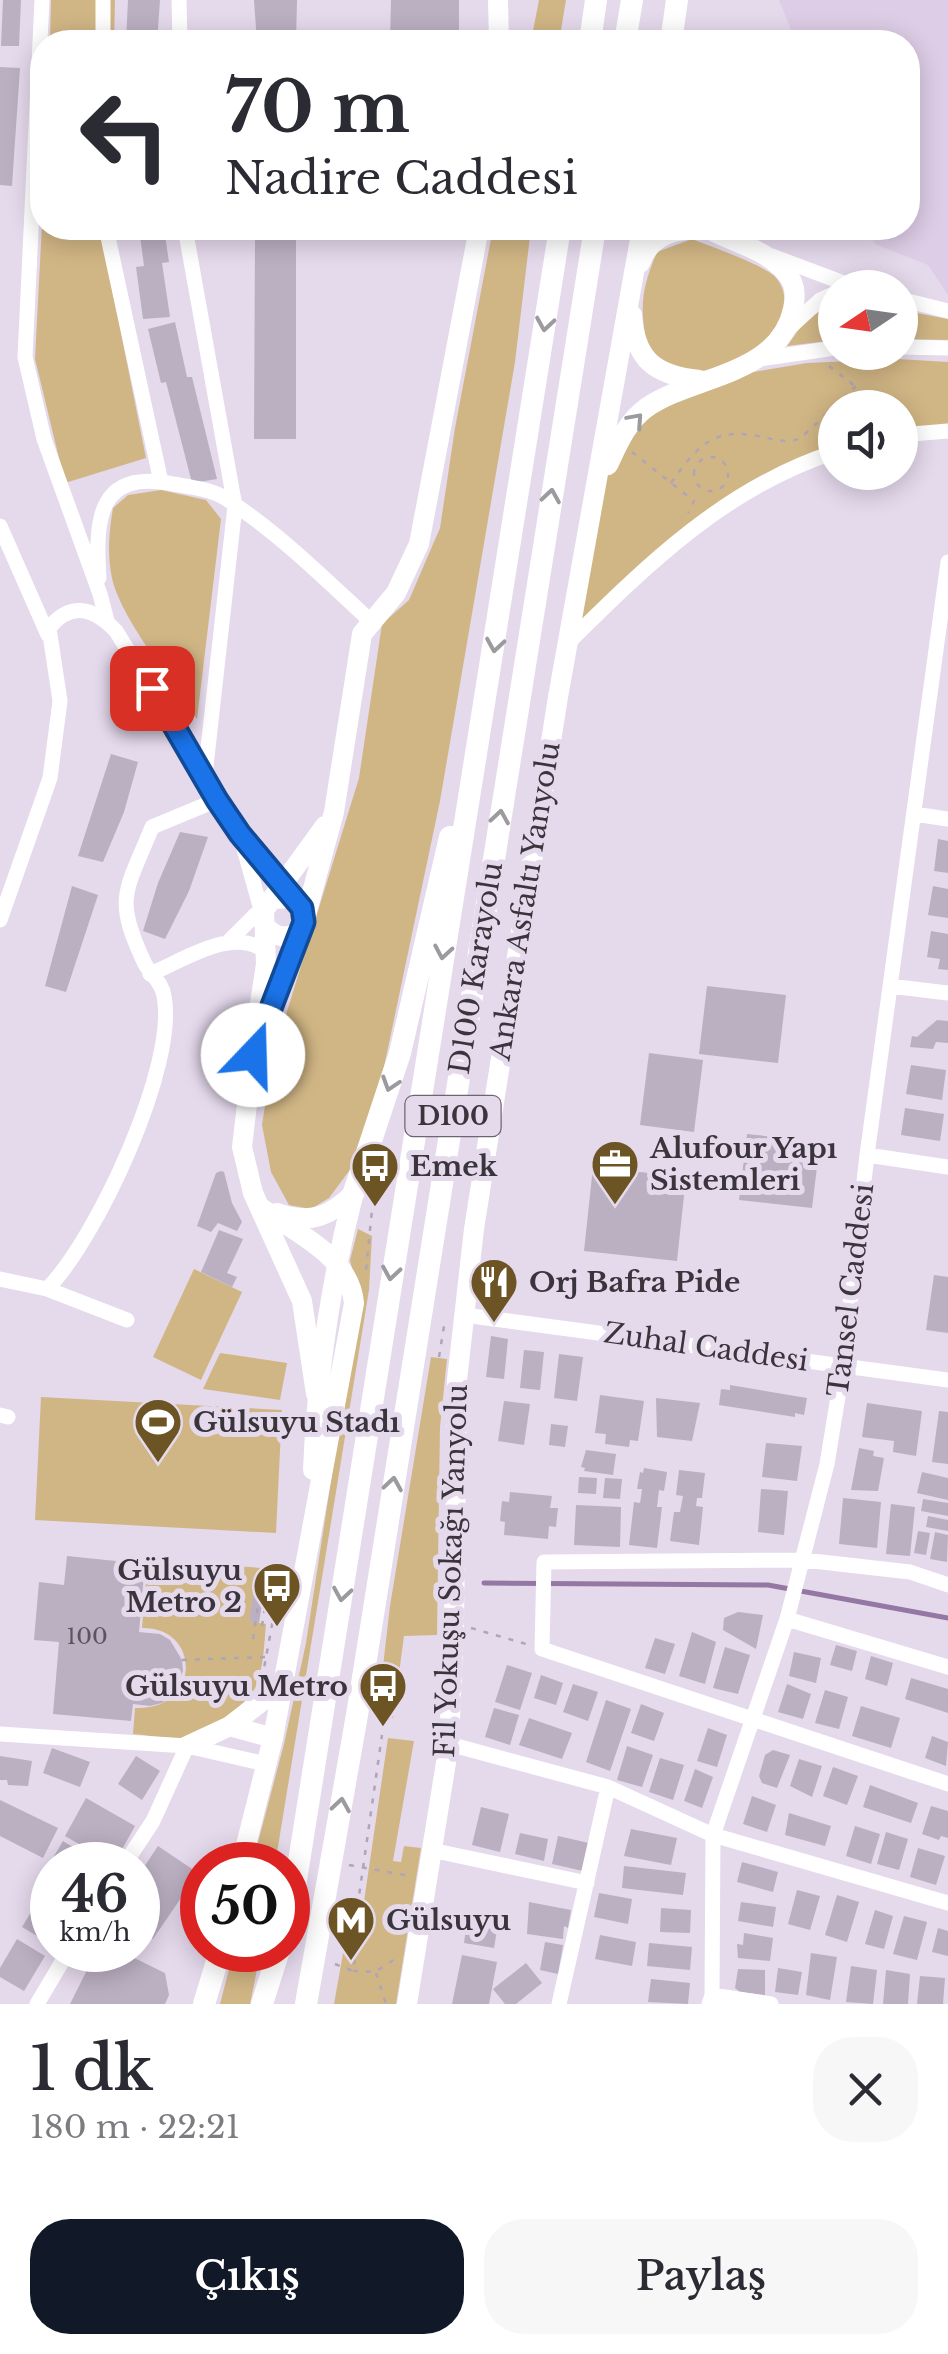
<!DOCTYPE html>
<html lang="tr">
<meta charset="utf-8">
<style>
body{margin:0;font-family:"Libre Baskerville",serif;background:#f7f7f7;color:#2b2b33;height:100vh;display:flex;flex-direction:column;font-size:38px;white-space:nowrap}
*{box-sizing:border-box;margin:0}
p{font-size:32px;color:#7c7c81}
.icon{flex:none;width:55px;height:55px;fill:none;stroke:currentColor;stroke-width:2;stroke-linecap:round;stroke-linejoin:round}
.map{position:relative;height:2004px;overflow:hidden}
.drawer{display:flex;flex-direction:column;background:#fff;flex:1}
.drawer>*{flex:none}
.top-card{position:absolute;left:30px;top:30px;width:890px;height:210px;border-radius:40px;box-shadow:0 5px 25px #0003;background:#fff;color:#2b2b33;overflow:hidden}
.needle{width:65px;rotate:257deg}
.buttons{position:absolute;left:818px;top:270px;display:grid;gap:20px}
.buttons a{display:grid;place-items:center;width:100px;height:100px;border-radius:50%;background:#fff;box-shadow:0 5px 25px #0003;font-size:50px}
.speed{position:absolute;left:30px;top:1842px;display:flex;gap:20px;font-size:50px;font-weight:700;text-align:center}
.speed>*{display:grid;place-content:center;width:130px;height:130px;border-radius:50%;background:#fff;box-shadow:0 5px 25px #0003;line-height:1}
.speed small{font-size:25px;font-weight:400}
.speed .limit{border:15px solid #d22;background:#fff;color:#111}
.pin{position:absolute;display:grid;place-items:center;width:85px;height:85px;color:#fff;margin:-42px;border-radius:20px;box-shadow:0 5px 15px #0006}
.me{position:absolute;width:110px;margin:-55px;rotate:21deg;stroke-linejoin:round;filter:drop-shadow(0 0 8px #0008)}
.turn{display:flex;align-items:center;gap:35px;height:210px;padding:0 30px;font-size:45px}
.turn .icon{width:130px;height:130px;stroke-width:2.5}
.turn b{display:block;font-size:70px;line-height:85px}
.round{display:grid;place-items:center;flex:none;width:105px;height:105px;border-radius:40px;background:#f7f7f7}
.overview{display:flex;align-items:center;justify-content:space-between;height:170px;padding:0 30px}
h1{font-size:60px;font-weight:600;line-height:75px}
.primary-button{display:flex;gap:20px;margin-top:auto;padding:20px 30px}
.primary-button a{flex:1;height:115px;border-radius:40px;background:#111827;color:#fff;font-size:40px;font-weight:600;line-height:115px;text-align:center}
.primary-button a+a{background:#f7f7f7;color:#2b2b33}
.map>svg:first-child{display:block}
</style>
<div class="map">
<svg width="948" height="2004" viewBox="0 0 948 2004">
<rect width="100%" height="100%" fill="#e5d9ec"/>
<path fill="#ddcde6" d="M779,0H948V295L928,265L875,244L869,228H908V42H796Z"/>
<path fill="#d1b685" d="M51,0H115L114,42H50Z
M539,0H566L559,42H519V39L532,36Z
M42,224V228H100L146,458L65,483L35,359Z
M493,228H531L515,362L440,801L380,1086L355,1163L329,1198L311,1209L289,1205L271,1172L262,1125L272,1060L359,778L382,624L409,600L440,528L455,428Z
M692,239C709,246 768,266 777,279C812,329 719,382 677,370C668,367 658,360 649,355C640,312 639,294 657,252Z
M835,301V340L787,346L805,321Z
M900,310L948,319V340L900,339Z
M898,359L948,362V430L900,434V408H835V452L719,507L568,643L596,489L643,414L706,380L807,363Z
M161,490L206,500L221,519L197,719C174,684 120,617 112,578C107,554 109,532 113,508L128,495Z
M358,1229L372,1236L369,1290L275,1865H252L284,1744L306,1643L359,1298L350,1260Z
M194,1269L242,1292L201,1380L153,1357Z
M220,1353L287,1363L280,1400L203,1389Z
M431,1357L447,1359L440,1427L437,1635L404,1636L393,1718H377L390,1606Z
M41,1397L282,1410L276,1533L35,1520Z
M148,1559L261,1568L249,1621L266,1624C264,1644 264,1667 256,1686C248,1706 202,1736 180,1738C166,1739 148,1735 133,1734L135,1708C201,1711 202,1627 142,1628Z
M388,1738L414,1741L393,1861L401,1862L404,1846L421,1848L396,2004H334L350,1914L362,1915Z
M234,1950H261L250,2004H220Z"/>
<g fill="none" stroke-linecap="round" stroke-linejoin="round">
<path stroke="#9477a2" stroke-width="5" d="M484,1583L768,1585L948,1618"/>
</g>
<path fill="#bbafc2" d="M3,0H21L19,46H1Z
M128,0H160L157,42H126Z
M254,0H297L296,42H257Z
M391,0H459V42H390Z
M0,67L20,68L12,186L0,185Z
M139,228H164L169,262L162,263L170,317L143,319L136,267L144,266Z
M255,237H296V439H254Z
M175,322L187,377H192L217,479L192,483L166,382L161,383L148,329Z
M111,754L138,762L124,812L103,862L78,856Z
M180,832L208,837L189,891L165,939L143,931L158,883Z
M938,839L948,841V873L934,871Z
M72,886L98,895L66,992L45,986Z
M933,886L948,889V918L928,915Z
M931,931L948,934V970L938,969L940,959L927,957Z
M707,986L786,995L778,1063L699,1054Z
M937,1020L948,1021V1043L936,1042L933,1049L910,1047L912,1036L917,1037Z
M649,1053L703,1060L694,1132L640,1125Z
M911,1065L946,1070L942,1100L906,1094Z
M905,1108L944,1114L940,1141L901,1135Z
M747,1134L820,1142L812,1208L739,1200Z
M593,1167L686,1177L677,1261L584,1251Z
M221,1171L224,1172L232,1203L242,1222L237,1231L218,1223L211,1232L197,1226L216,1173Z
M219,1230L243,1239L227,1273L237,1277L232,1287L201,1272Z
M934,1275L948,1277V1333L926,1330Z
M491,1336L508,1339L504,1379L486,1377Z
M524,1350L544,1352L540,1390L520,1388Z
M559,1354L583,1357L577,1401L554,1398Z
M730,1385L807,1398L804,1415L795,1413V1417L719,1405L721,1389L730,1390Z
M600,1395L644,1401L638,1441L630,1440L629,1447L605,1444L606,1434L595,1433Z
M656,1398L700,1403L692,1441L657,1437Z
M504,1401L530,1404L524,1445L498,1441Z
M867,1403L922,1411L916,1456L893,1452L894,1441L862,1437Z
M939,1411L948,1412V1464L932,1462Z
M551,1424L568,1426L565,1447L549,1445Z
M766,1443L802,1446L797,1481L762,1477Z
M859,1448L874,1451L873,1456L884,1458L878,1491L851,1490Z
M586,1450L616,1454L613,1475L584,1471L585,1468L581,1467Z
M644,1468L667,1472L664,1491L659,1490L658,1499L657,1507H662L657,1548L629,1545L634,1502L640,1503L641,1497L642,1489H637L640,1472L643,1473Z
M679,1470L705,1473L702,1498H697L696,1506L703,1507L699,1545L670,1541L674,1512H680L683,1496L676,1495Z
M922,1472L948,1478V1500L917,1493Z
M579,1477L597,1478L596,1494L578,1493Z
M605,1478L622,1479L620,1499L603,1498Z
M761,1489L788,1491L784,1535L758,1532Z
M510,1492L552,1496L550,1508H558L556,1527L549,1526L548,1539L504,1535L505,1522L500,1521L502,1501L509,1502Z
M843,1498L881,1502L877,1548L839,1544Z
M923,1499L948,1503V1516L921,1511Z
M891,1504L915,1507L910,1556L886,1554Z
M576,1505L621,1507L620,1547L574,1545Z
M928,1516L948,1520V1531L926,1527Z
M918,1531L930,1533L926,1555L914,1553Z
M935,1532L948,1535L947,1562L930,1559Z
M67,1556L145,1564L139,1632L160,1634L170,1640L182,1660L183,1671L173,1695L162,1703L150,1706L133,1704L131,1721L53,1714L59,1642L34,1640L39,1582L64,1585Z
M254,1590L264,1591L259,1623L249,1621Z
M738,1612L763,1615L756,1649L723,1630L724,1618Z
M692,1632L716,1642L705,1684L679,1676Z
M655,1638L675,1644L665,1674L645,1668Z
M836,1645L857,1651L852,1671L830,1665Z
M725,1647L750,1655L738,1694L713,1688Z
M794,1652L821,1658L816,1683L789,1676Z
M871,1656L893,1663L887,1686L865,1679Z
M507,1665L532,1673L520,1710L495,1702Z
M541,1675L563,1683L556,1705L534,1698Z
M911,1678L948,1689V1713L905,1699Z
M573,1684L598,1692L588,1721L563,1712Z
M787,1684L811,1694L803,1719L778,1712Z
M825,1690L848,1697L839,1729L815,1723Z
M606,1700L631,1709L610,1771L586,1762Z
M641,1704L664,1713L654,1741L631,1733Z
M861,1706L900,1718L891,1748L852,1736Z
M494,1708L519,1715L510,1745L485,1737Z
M529,1718L572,1733L562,1759L519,1745Z
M708,1728L727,1735L717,1767L697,1761Z
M932,1736L948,1742L946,1766L925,1758Z
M627,1746L653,1755L642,1787L617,1780Z
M52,1748L90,1762L80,1787L43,1773Z
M773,1750L790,1755L777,1788L762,1783L759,1776L765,1755Z
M0,1756L32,1761L28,1786L8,1785L7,1780H0Z
M136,1756L160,1771L142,1800L118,1784Z
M660,1758L684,1765L673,1800L649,1792Z
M799,1759L822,1766L812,1797L790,1786Z
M833,1767L858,1776L847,1805L823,1796Z
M695,1769L713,1777L702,1808L684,1801Z
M870,1785L918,1803L911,1823L863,1807Z
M752,1796L776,1805L767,1832L743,1824Z
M86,1798L135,1826L114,1864L65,1836Z
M0,1800L58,1828L43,1858L0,1836Z
M931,1806L948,1811V1838L941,1836L939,1840L922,1834Z
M481,1807L509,1814L500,1852L472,1845Z
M789,1813L831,1826L825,1846L785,1835Z
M855,1826L880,1834L871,1864L846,1856Z
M631,1829L677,1838L671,1865L624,1856Z
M886,1832L908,1839L899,1870L877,1864Z
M520,1833L548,1839L544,1861L515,1854Z
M558,1836L589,1843L583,1871L552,1864Z
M63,1841L103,1865H52V1882L42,1876Z
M158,1846L198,1873L153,1939L138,1929V1876Z
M918,1848L945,1856L936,1885L910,1877Z
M742,1862L778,1872L773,1892L737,1882Z
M624,1866L686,1873L683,1895L622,1888Z
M797,1890L820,1896L810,1930L788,1924Z
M599,1893L632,1899L628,1924L594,1917Z
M837,1895L859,1902L847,1942L825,1935Z
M40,1897L52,1904V1945L22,1927Z
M529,1902L571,1910L568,1928L564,1926L563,1939L527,1934Z
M741,1902L776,1907L773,1927L738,1921Z
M661,1908L691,1910L690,1933L660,1932Z
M875,1910L893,1916L884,1949L865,1944Z
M468,1914L499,1918L494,1948L464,1943Z
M904,1916L927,1922L917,1960L893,1954Z
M938,1928L948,1931V1956L932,1952Z
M744,1933L773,1938L770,1961L738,1958L737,1944L743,1945Z
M600,1935L636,1942L632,1966L595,1959Z
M17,1939L45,1956L24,1991L0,1977V1968Z
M545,1942L563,1945L558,1974L540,1970Z
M649,1943L692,1947L690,1970L647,1966Z
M97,1950H118L165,1973L169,1995L165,2004H70Z
M811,1953L837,1957L830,2000L806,1995Z
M462,1955L497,1962L489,2004H452Z
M526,1963L542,1983L516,2004H505L493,1989Z
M851,1966L877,1970L873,2004L846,2002Z
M778,1968L802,1972L798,1995L775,1992Z
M738,1969L765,1970V1995L740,1992L735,1988Z
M886,1970L910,1974L908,2004H883Z
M920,1976L945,1978L943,2004H917Z
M651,1979L690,1983L688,2004L648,2002Z"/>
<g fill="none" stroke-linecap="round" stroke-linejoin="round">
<path stroke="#afa5b5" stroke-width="2.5" stroke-dasharray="5 8" stroke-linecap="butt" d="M829,366L855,386
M839,401L850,408
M632,452L694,501L688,513
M694 474a17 17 0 1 1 34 0a17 17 0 1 1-34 0Z
M671,483C699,443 716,425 767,438C776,440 789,443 798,439C805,436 846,395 856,386L886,408
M373,1200L366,1270L373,1272
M439,1357L444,1326
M262,1626L269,1583
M471,1628L526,1644
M253,1639L262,1579L280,1582
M182,1660L265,1657
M262,1679L280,1582
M349,1865L410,1876
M352,1945L382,1735
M335,1964L353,1971L357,1946
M353,1971L375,1972L395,1959
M376,1973L386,2004"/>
<path stroke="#fff" stroke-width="15" d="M42,0L25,357L44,439L100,594L107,621
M103,0V42
M179,0L180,42
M106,228L161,482
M185,228L235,506L205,775
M772,256L857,288
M900,299L948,311
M787,330L820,300L835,293
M900,347L948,348
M759,359L835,348
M900,435L948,431
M0,526L48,635
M99,578C95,519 98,469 173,484C190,487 210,489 225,498C276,531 321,575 365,616
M568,643C648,564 726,487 835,452
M914,814L948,819
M241,838L263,917
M0,920L50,778L60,701L49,628C71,601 94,608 116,631L205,775C226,819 257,853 288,890
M229,941L265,905
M150,974C183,961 233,925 266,952
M890,986L948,993
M867,1155L948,1167
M0,1279L47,1289L127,1320
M47,1289C96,1240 178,1065 164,996C162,982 151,975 145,964C113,897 126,892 152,827L217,800
M464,1315L948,1380
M0,1415L8,1417
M948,1585L910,1572L804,1560L544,1562L542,1649L948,1784
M787,1619L948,1667
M0,1734L187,1746L266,1764
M449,1744L608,1787L713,1835L948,1903
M431,1850L587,1883
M124,1865L153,1821L187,1746
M712,1995L771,2004
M37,2004L69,1950
M559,2004L608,1787
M709,2004L712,1995L713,1835L787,1619L827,1464L843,1366L867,1155L948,562"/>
<path stroke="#fff" stroke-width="20" d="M498,0L499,42
M640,263C652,231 680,228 710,230
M632,315C635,361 656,375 699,380
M608,465C618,444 627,422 646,408C693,375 779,376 793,309C796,296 796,283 786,273C765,248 733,243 707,228
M264,924C286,955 322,922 293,898L272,899
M258,1016L266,964L264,910L325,826
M254,1045L242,1147L253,1193L302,1301L316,1394
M253,1055L304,922L334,812L362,634L396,593L419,544L479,228
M277,1213C310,1225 331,1216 354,1193
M313,1470C317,1375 330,1284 354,1192
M230,1726L273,1738
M187,1746L230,1726L283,1685
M241,1865L273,1738L354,1303C350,1256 296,1233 261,1208
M407,2004L449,1744L454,1623L457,1380L474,1229L558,697L642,228"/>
<path stroke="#fff" stroke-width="22" d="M590,42L596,0
M625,42L632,0
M671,42L677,0
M354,1192L400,1053L450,837
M288,1930L560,228
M204,2004L218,1958
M262,2004L279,1950
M306,2004L357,1715L595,228"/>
</g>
<defs><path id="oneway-chevron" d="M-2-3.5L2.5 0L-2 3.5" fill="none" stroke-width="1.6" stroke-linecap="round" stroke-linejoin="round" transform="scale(2.5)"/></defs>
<g stroke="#9c9a9e">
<use href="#oneway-chevron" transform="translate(545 324) rotate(99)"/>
<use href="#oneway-chevron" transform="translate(636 420) rotate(-48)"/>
<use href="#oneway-chevron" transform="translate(551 496) rotate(-81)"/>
<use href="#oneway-chevron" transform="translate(495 645) rotate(99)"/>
<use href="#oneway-chevron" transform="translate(500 817) rotate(-81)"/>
<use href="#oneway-chevron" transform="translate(443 952) rotate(100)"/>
<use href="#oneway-chevron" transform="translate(390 1084) rotate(108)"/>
<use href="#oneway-chevron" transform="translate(391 1273) rotate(99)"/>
<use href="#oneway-chevron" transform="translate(393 1484) rotate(-81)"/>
<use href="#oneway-chevron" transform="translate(342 1594) rotate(99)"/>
<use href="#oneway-chevron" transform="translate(341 1805) rotate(-81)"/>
</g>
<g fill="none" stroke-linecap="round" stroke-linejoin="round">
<g stroke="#114b97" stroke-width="25">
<path id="route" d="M152,688L217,800L240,834L302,908L304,922L253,1055"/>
</g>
<use href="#route" stroke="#1a73e8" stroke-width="18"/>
</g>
<defs>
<g id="office-pin" transform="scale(2.5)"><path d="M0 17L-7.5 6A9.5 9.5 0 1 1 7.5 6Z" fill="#6c5425" stroke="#e5d9ec"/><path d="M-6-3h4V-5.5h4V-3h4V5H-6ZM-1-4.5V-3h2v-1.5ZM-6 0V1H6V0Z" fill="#fff"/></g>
<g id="bus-pin" transform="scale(2.5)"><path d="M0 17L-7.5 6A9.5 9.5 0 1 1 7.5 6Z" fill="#6c5425" stroke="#e5d9ec"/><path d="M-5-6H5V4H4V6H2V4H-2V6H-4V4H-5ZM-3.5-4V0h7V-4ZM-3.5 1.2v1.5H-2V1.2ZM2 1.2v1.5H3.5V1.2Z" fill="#fff"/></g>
<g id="restaurant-pin" transform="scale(2.5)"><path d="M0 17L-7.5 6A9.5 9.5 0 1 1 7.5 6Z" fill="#6c5425" stroke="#e5d9ec"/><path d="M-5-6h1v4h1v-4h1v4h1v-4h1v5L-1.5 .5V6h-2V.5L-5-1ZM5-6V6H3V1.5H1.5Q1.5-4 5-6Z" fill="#fff"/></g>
<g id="stadium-pin" transform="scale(2.5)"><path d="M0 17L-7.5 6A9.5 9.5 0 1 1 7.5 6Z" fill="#6c5425" stroke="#e5d9ec"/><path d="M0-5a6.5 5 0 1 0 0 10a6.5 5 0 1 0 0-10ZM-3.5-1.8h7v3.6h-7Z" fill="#fff"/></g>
<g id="metro-pin" transform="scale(2.5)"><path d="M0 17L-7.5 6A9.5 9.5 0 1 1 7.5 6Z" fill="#6c5425" stroke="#e5d9ec"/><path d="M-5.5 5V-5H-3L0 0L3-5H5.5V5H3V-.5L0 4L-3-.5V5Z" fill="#fff"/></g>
</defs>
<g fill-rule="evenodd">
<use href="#office-pin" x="615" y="1164"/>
<use href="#bus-pin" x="375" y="1166"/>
<use href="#restaurant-pin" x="494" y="1282"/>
<use href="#stadium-pin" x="158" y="1422"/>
<use href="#bus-pin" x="277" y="1586"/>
<use href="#bus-pin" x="383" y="1686"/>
<use href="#metro-pin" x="351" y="1920"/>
</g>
<g text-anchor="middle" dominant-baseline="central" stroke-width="10" stroke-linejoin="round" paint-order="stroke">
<g font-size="22" fill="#5a545e">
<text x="87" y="1636">100</text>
</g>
<rect fill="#e5d9ec" stroke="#6d6671" stroke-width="2.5" x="405.5" y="1096" width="95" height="40" rx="8"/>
<g font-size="25" font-weight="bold" fill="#3a353c">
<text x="453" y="1116">D100</text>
</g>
<g font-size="28" fill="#3a353c" stroke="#e5d9ec">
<text transform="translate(525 901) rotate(-81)">Ankara Asfaltı Yanyolu</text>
<text transform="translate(476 968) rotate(-81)">D100 Karayolu</text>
<text transform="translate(851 1290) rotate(-83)">Tansel Caddesi</text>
<text transform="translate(706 1347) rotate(8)">Zuhal Caddesi</text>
<text transform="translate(451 1571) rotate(-88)">Fil Yokuşu Sokağı Yanyolu</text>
</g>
<g font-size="28" font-weight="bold" fill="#3a353c" stroke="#e5d9ec" text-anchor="start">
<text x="650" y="1148">Alufour Yapı<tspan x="650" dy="32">Sistemleri</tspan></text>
<text x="410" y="1166">Emek</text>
<text x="529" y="1282">Orj Bafra Pide</text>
<text x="193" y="1422">Gülsuyu Stadı</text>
<text x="242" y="1570" text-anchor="end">Gülsuyu<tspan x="242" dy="32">Metro 2</tspan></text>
<text x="348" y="1686" text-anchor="end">Gülsuyu Metro</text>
<text x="386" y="1920">Gülsuyu</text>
</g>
</g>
</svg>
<div class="buttons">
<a><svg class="needle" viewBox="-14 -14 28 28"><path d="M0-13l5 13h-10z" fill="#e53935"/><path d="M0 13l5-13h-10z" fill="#7c7c81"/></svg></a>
<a><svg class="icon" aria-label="sound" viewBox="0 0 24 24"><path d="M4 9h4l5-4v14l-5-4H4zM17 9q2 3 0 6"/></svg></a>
</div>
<div class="speed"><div>46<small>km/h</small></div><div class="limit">50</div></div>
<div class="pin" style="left:152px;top:688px;background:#d93025"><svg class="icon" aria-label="arrive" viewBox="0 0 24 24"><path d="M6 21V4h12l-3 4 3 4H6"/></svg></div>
<svg class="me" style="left:253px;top:1055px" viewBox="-20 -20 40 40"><circle r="19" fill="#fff"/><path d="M0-13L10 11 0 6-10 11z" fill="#1a73e8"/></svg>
<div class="top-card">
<div class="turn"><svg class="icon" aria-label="left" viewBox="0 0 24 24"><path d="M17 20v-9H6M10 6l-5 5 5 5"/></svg><div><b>70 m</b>Nadire Caddesi</div></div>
</div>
</div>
<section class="drawer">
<div class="overview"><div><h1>1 dk</h1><p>180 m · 22:21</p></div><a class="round"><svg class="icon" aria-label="close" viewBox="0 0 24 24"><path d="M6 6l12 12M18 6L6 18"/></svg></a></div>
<div class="primary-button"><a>Çıkış</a><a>Paylaş</a></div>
</section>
